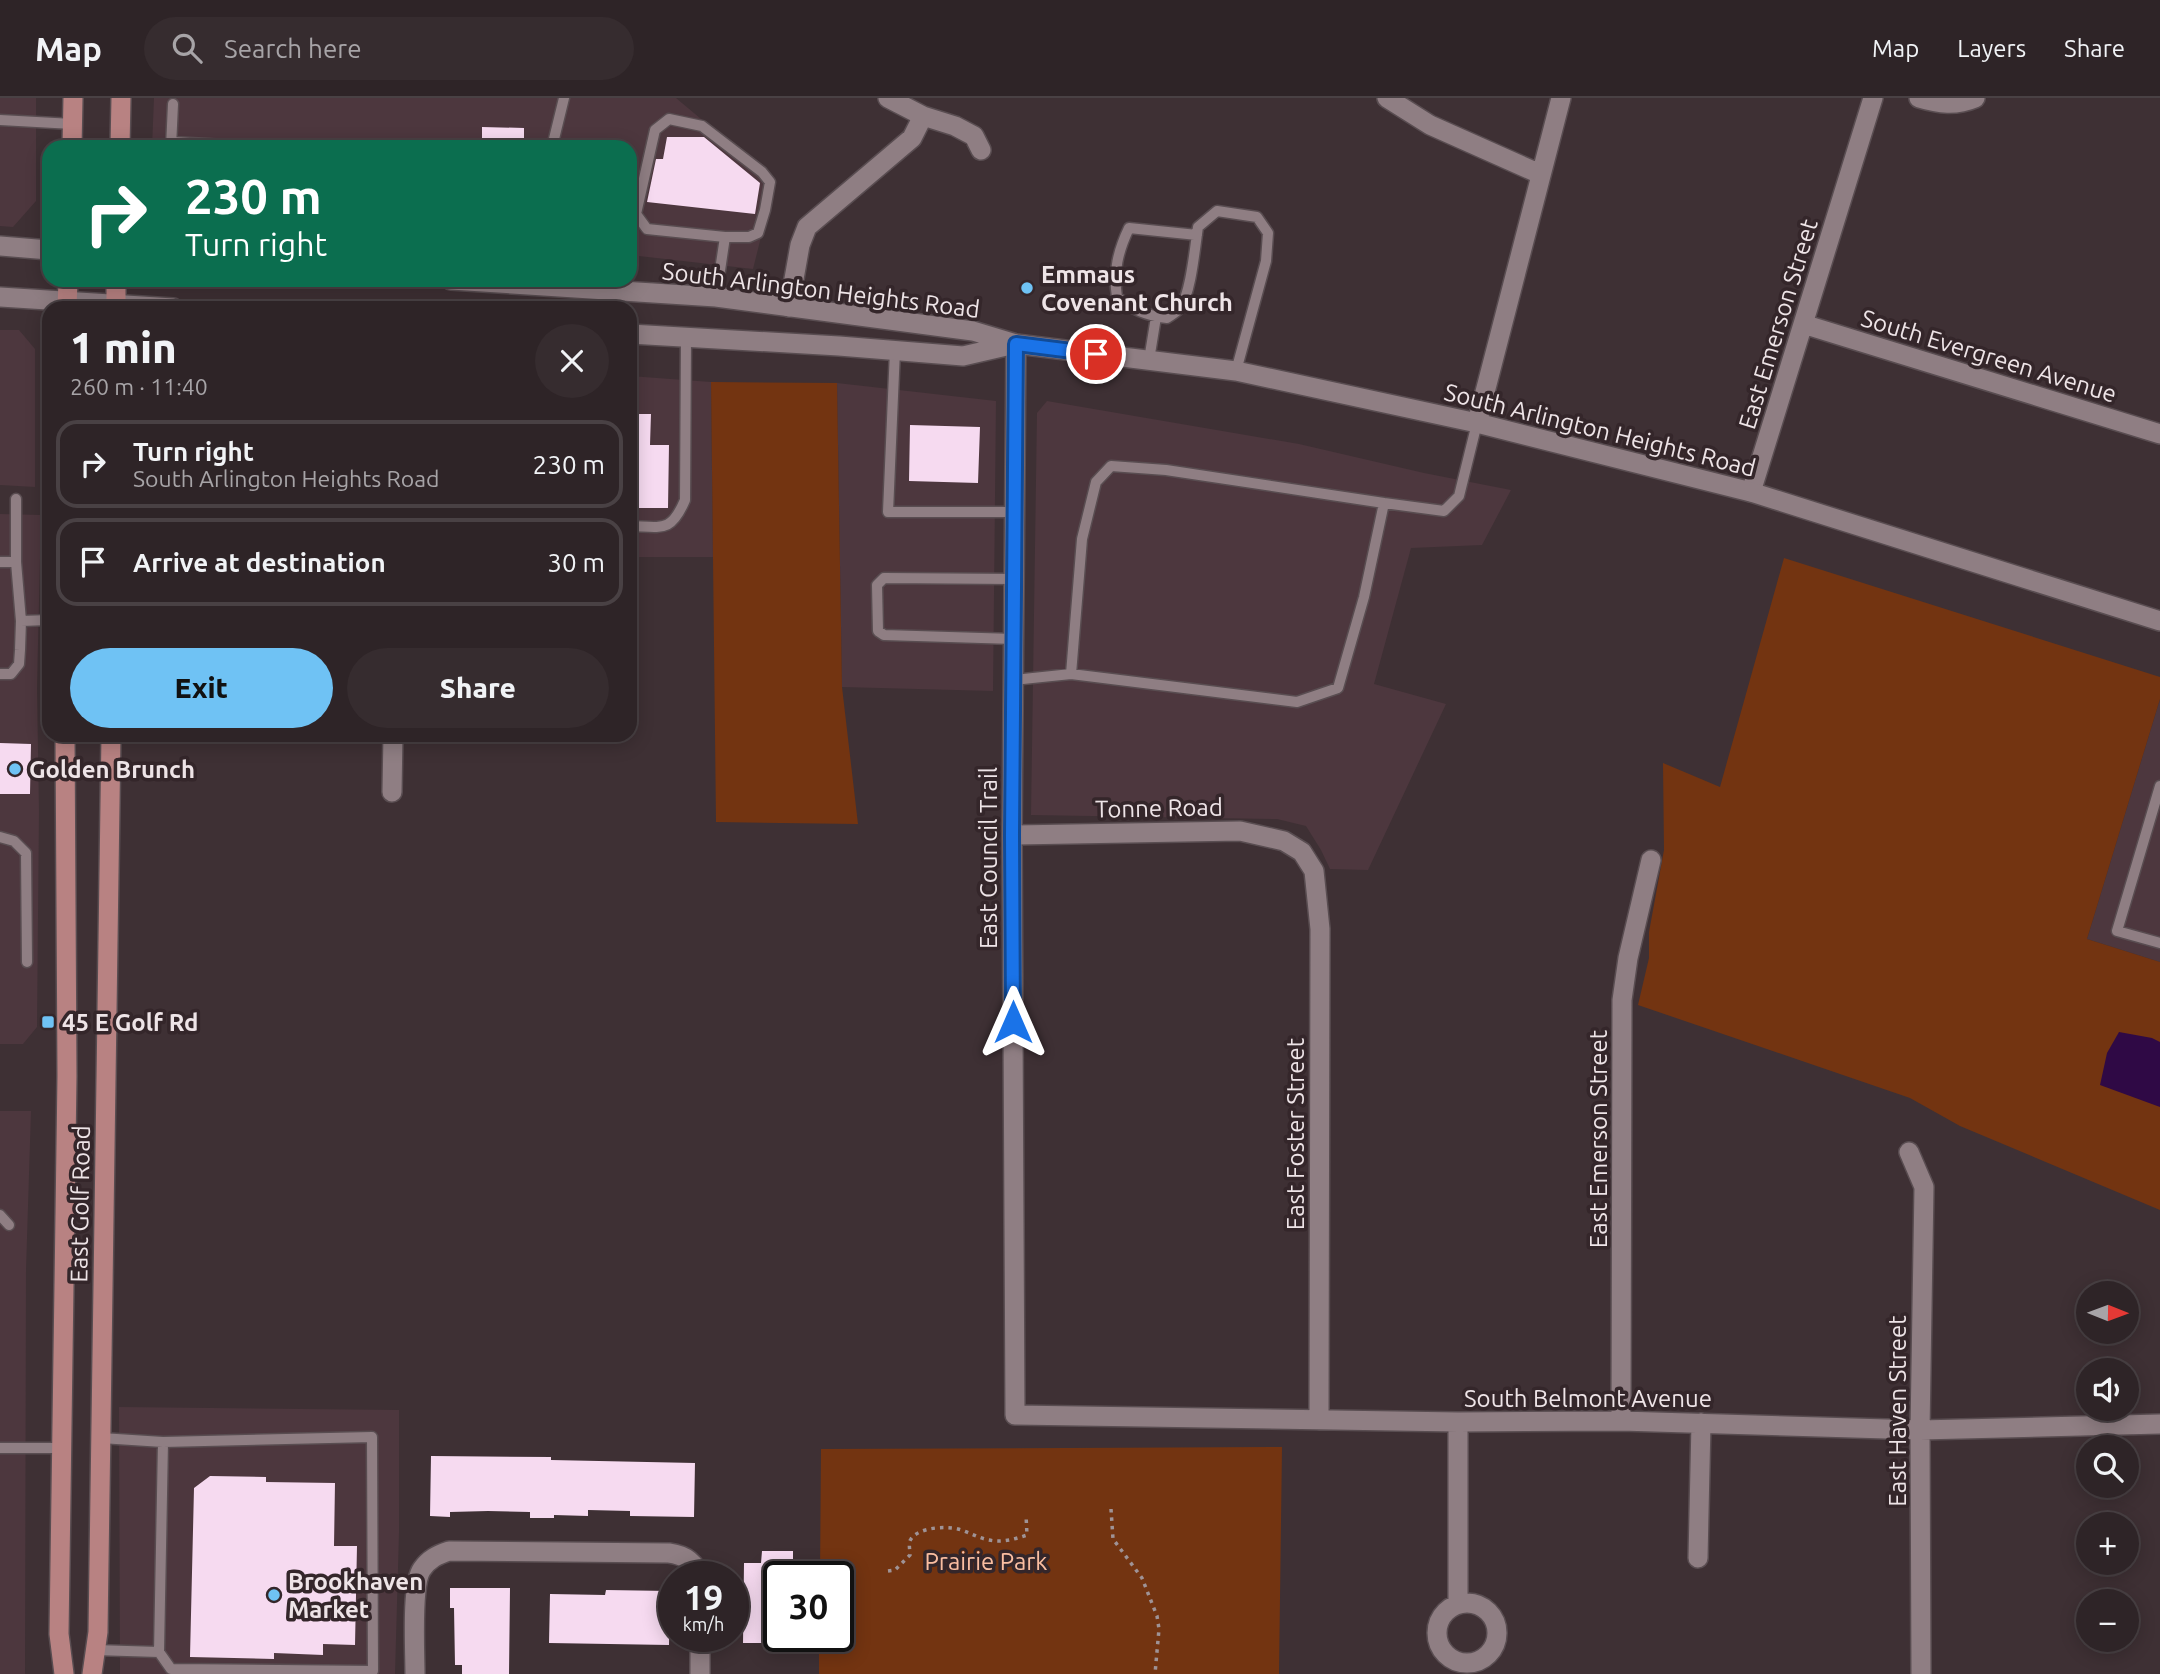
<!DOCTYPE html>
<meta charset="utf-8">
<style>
body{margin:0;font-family:Ubuntu,sans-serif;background:#362c2f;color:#f1f3f6;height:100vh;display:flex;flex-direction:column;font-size:26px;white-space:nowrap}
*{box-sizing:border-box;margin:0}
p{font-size:23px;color:#a7a4a7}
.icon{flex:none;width:38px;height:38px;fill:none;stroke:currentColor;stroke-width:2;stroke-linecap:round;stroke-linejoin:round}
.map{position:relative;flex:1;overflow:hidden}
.details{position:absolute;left:42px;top:203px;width:595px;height:441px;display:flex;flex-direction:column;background:#2e2427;border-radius:21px;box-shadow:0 4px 18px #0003,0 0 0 2px #494144}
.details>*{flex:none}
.banner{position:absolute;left:42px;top:42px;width:595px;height:147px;border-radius:21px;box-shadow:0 4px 18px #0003,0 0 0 2px #494144;background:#0b6e4f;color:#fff;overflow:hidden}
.needle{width:46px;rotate:91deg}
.buttons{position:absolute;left:2076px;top:1183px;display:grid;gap:14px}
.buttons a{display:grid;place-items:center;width:63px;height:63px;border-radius:50%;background:#2e2427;box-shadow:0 4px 18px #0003,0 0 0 2px #494144;font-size:35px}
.speed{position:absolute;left:658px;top:1463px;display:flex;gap:14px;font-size:35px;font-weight:700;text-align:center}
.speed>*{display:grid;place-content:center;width:91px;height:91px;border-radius:50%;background:#2e2427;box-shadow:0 4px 18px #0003,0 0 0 2px #494144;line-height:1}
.speed small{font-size:18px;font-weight:400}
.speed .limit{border:4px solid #111;border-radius:10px;background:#fff;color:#111}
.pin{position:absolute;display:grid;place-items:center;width:60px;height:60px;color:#fff;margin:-30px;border:4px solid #fff;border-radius:50%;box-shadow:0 2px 7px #0007}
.me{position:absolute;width:77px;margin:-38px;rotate:0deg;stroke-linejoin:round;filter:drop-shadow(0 0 5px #0008)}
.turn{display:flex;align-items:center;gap:24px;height:147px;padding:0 28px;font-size:32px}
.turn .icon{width:91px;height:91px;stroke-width:2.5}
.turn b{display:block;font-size:49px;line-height:60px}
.round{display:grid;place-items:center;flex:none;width:74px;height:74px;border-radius:37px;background:#362c2f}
.summary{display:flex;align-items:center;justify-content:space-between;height:119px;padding:0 28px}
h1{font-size:42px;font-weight:800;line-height:52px}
.primary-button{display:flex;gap:14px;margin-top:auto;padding:14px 28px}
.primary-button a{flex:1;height:80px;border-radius:42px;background:#6fc2f4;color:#111;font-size:28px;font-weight:800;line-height:80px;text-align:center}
.primary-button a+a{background:#362c2f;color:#f1f3f6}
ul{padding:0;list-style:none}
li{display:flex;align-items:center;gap:21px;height:88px;margin:0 14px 10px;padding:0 14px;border:4px solid #494144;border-radius:21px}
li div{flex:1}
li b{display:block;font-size:26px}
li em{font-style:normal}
header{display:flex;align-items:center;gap:42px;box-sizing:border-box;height:98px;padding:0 35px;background:#2e2427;border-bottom:2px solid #494144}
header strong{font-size:33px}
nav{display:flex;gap:38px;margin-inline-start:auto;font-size:24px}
.search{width:490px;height:63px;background:#362c2f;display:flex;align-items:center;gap:18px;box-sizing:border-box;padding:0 24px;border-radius:38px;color:#a7a4a7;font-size:26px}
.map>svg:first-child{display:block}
</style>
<header>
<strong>Map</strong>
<div class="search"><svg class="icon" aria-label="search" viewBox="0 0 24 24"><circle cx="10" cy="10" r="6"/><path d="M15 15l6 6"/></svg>Search here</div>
<nav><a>Map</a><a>Layers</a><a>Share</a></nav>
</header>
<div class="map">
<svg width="2160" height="1576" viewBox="0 0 2160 1576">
<rect width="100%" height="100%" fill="#3e3034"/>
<path fill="#4d373e" d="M0,0H36V103L13,129L0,128Z
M154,0H676L775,83L753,171L630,157V49H152Z
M0,232H19L35,251V389L0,387Z
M630,278L711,284L713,459H630Z
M837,285L996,303L993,593L842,589Z
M1047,303L1299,346L1424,375L1511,392L1482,447L1411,450L1374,586L1446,606L1368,772L1330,771L1321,752L1306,728L1277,721L1031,717L1037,315Z
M0,416L41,417L37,590L39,713L37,929L23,946H0Z
M2160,601V864L2087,841Z
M0,1013H31L26,1172L25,1576H0Z
M119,1309L399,1312V1435L395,1576H120Z"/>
<path fill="#733411" d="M711,284L837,285L842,589L858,726L716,724Z
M1784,460L2160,579V601L2087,841L2160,864V1112L1960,1028L1910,1000L1638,907L1649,860V834L1664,752L1663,665L1720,689Z
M1282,1349L1279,1576H819V1538H838V1479H820L821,1351Z"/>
<path fill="#2f0945" d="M2119,934L2152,940L2160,944V1009L2100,987L2107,955Z"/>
<path fill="#f6daf0" d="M482,29L524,30V49H482Z
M667,39H704L760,85L755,116L647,104L656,61H663Z
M630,316H651L650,347H669L668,410H630Z
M910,327L980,329L978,385L909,383Z
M0,645L31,646L30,696H0Z
M431,1358L551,1359V1362L695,1365L694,1419L630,1418V1413L588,1412V1418L554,1417V1420H530V1414L488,1413L450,1414V1419L430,1418Z
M210,1378L266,1379V1384L335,1385L334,1448H357L355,1547L323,1546V1557L274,1555V1561L190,1559L194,1390Z
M762,1453H793V1479H779V1545H743L744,1465H761Z
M450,1490H510L509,1576H462V1567H455L454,1510H450Z
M606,1492L670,1493L669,1547L549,1545L550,1496L605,1497Z"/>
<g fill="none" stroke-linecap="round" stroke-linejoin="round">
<g stroke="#594d51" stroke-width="13">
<path id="service" d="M0,22L73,26
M172,44L260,49
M171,49L173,6
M552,49L564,0
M1197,137L1129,130C1118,153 1113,174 1117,199C1132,212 1147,218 1167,220C1171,217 1177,214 1180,210C1191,196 1195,148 1198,129L1217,113L1257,119L1268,135L1266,163L1236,273
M716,199L725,139L647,131L636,116L655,32L669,21L702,28L762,74L770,84L765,112L758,135L749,139H725
M895,252L888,414H1014
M1149,262L1156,219
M630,428C662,429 671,435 685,402L686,239
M0,464H16V401
M21,523L49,522
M1014,541L884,537L878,533L877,487L884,480L1014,481
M0,576H11L19,566L20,552L21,523L16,464
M1071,576L1082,441L1096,384L1111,368L1166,372L1384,405
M1013,582L1071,576L1297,604L1338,590L1364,499L1384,405L1444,413L1459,398L1477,325
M2160,688L2117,833L2160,845
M0,739L14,743L26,755L27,864
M0,1117L9,1127
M0,1350H61
M95,1552L159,1554L163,1344L101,1340
M159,1554L171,1571L373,1573L372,1339L163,1344"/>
</g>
<g stroke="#594d51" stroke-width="22">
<path id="minor" d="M888,0L923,18L955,28L974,38L981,52
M1387,0L1430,27L1540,76
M1919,0C1939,6 1956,8 1975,0
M789,209L800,147L807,129L912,40L923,18
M1803,226L2160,336
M1016,246L1012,737L1015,1317L1458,1324L1621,1323L1920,1332L2160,1326
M1477,325L1561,0
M1751,394L1873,0
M392,694L393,637
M1012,737L1240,733L1284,743L1302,754L1314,773L1320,831L1319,1322
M1909,1054L1924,1089L1920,1332L1921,1576
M1621,1323L1622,902L1628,860L1651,762
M1698,1460L1701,1325
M1437 1535a30 30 0 1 1 60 0a30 30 0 1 1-60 0Z
M1458,1506V1324
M700,1538V1576
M415,1576C415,1554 411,1486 422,1471C429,1461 437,1457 449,1453L669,1455C684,1457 695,1463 699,1479"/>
</g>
<g stroke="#594d51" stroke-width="22">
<path id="secondary" d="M0,148L49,152
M451,182L716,199L973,233L1016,246L1236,273L1477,325L1751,394L2160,523
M0,199L173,210
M630,236L839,248L963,258L1015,246"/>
</g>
<g stroke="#594d51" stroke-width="22">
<path id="primary" d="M72,49L73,0
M120,49L121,0
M67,210L68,182
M116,210V182
M64,1576L59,1536L67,978L65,637
M92,1576L98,1534L111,637"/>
</g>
<path stroke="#9f9396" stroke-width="3.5" stroke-dasharray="3.5 5" stroke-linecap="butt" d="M1111,1411L1113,1441L1142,1480L1157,1518L1159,1531L1155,1576
M888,1473L895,1472L910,1457C910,1451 908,1445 911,1441C919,1429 946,1428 958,1431C969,1434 978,1440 989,1442C1002,1445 1015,1441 1027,1437L1026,1417"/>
<use href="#service" stroke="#8f7e83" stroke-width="10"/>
<use href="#minor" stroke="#8f7e83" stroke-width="19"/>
<use href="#secondary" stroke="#8f7e83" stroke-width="19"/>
<use href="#primary" stroke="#b88282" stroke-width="19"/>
</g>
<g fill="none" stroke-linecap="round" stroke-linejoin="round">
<g stroke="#114b97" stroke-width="18">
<path id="route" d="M1013,924L1012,737L1016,246L1096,256"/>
</g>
<use href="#route" stroke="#1a73e8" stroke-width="12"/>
</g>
<g fill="#6fc2f4" stroke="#34262a" stroke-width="2.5">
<circle cx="1027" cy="190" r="7"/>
<circle cx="15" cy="671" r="7"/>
<rect x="41" y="917" width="14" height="14" rx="3.5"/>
<circle cx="274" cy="1497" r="7"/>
</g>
<g text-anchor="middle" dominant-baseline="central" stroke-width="7" stroke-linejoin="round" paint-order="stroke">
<g font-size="24" font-weight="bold" fill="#eee4e7" stroke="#34262a" text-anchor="start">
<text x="1041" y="176">Emmaus<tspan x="1041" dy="28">Covenant Church</tspan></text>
<text x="29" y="671">Golden Brunch</text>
<text x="62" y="924">45 E Golf Rd</text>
<text x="288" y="1483">Brookhaven<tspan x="288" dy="28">Market</tspan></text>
</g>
<g font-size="24" fill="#eee4e7" stroke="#34262a">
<text transform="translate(821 192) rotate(7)">South Arlington Heights Road</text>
<text transform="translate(1778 226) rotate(-73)">East Emerson Street</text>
<text transform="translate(1989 258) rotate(17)">South Evergreen Avenue</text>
<text transform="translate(1600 332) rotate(14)">South Arlington Heights Road</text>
<text transform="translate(1159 710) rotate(-1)">Tonne Road</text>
<text transform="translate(988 760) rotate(-90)">East Council Trail</text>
<text transform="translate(1295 1036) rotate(-90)">East Foster Street</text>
<text transform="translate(1598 1041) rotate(-90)">East Emerson Street</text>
<text transform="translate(80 1106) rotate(-89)">East Golf Road</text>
<text x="1588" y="1300">South Belmont Avenue</text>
<text transform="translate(1897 1313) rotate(-90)">East Haven Street</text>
</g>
<g font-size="24" fill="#fbbea1" stroke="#34262a">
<text x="986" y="1463">Prairie Park</text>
</g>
</g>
</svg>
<div class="buttons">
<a><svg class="needle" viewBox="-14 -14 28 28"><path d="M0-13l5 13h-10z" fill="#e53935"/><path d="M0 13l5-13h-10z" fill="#a7a4a7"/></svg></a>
<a><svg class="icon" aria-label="sound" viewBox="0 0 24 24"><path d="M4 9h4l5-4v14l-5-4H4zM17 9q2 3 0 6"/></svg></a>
<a><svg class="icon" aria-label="search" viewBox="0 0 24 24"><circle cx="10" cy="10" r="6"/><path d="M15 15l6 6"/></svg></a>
<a>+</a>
<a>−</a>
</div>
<div class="speed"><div>19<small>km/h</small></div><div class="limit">30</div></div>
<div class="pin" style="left:1096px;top:256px;background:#d93025"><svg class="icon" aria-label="arrive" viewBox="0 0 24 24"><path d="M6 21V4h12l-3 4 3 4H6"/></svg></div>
<svg class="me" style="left:1013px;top:924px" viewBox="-20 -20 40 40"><path d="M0-17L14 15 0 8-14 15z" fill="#1a73e8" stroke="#fff" stroke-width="4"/></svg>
<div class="banner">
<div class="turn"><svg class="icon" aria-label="right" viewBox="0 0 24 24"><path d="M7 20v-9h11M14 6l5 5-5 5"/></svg><div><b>230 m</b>Turn right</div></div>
</div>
<section class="details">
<div class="summary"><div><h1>1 min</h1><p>260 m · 11:40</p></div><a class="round"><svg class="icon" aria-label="close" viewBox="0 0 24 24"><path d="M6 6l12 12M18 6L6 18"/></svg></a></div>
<ul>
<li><svg class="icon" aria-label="right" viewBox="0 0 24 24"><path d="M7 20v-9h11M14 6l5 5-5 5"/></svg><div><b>Turn right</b><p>South Arlington Heights Road</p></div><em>230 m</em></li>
<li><svg class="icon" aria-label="arrive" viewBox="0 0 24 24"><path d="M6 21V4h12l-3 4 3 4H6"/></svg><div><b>Arrive at destination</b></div><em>30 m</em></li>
</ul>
<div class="primary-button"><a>Exit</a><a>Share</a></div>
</section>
</div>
